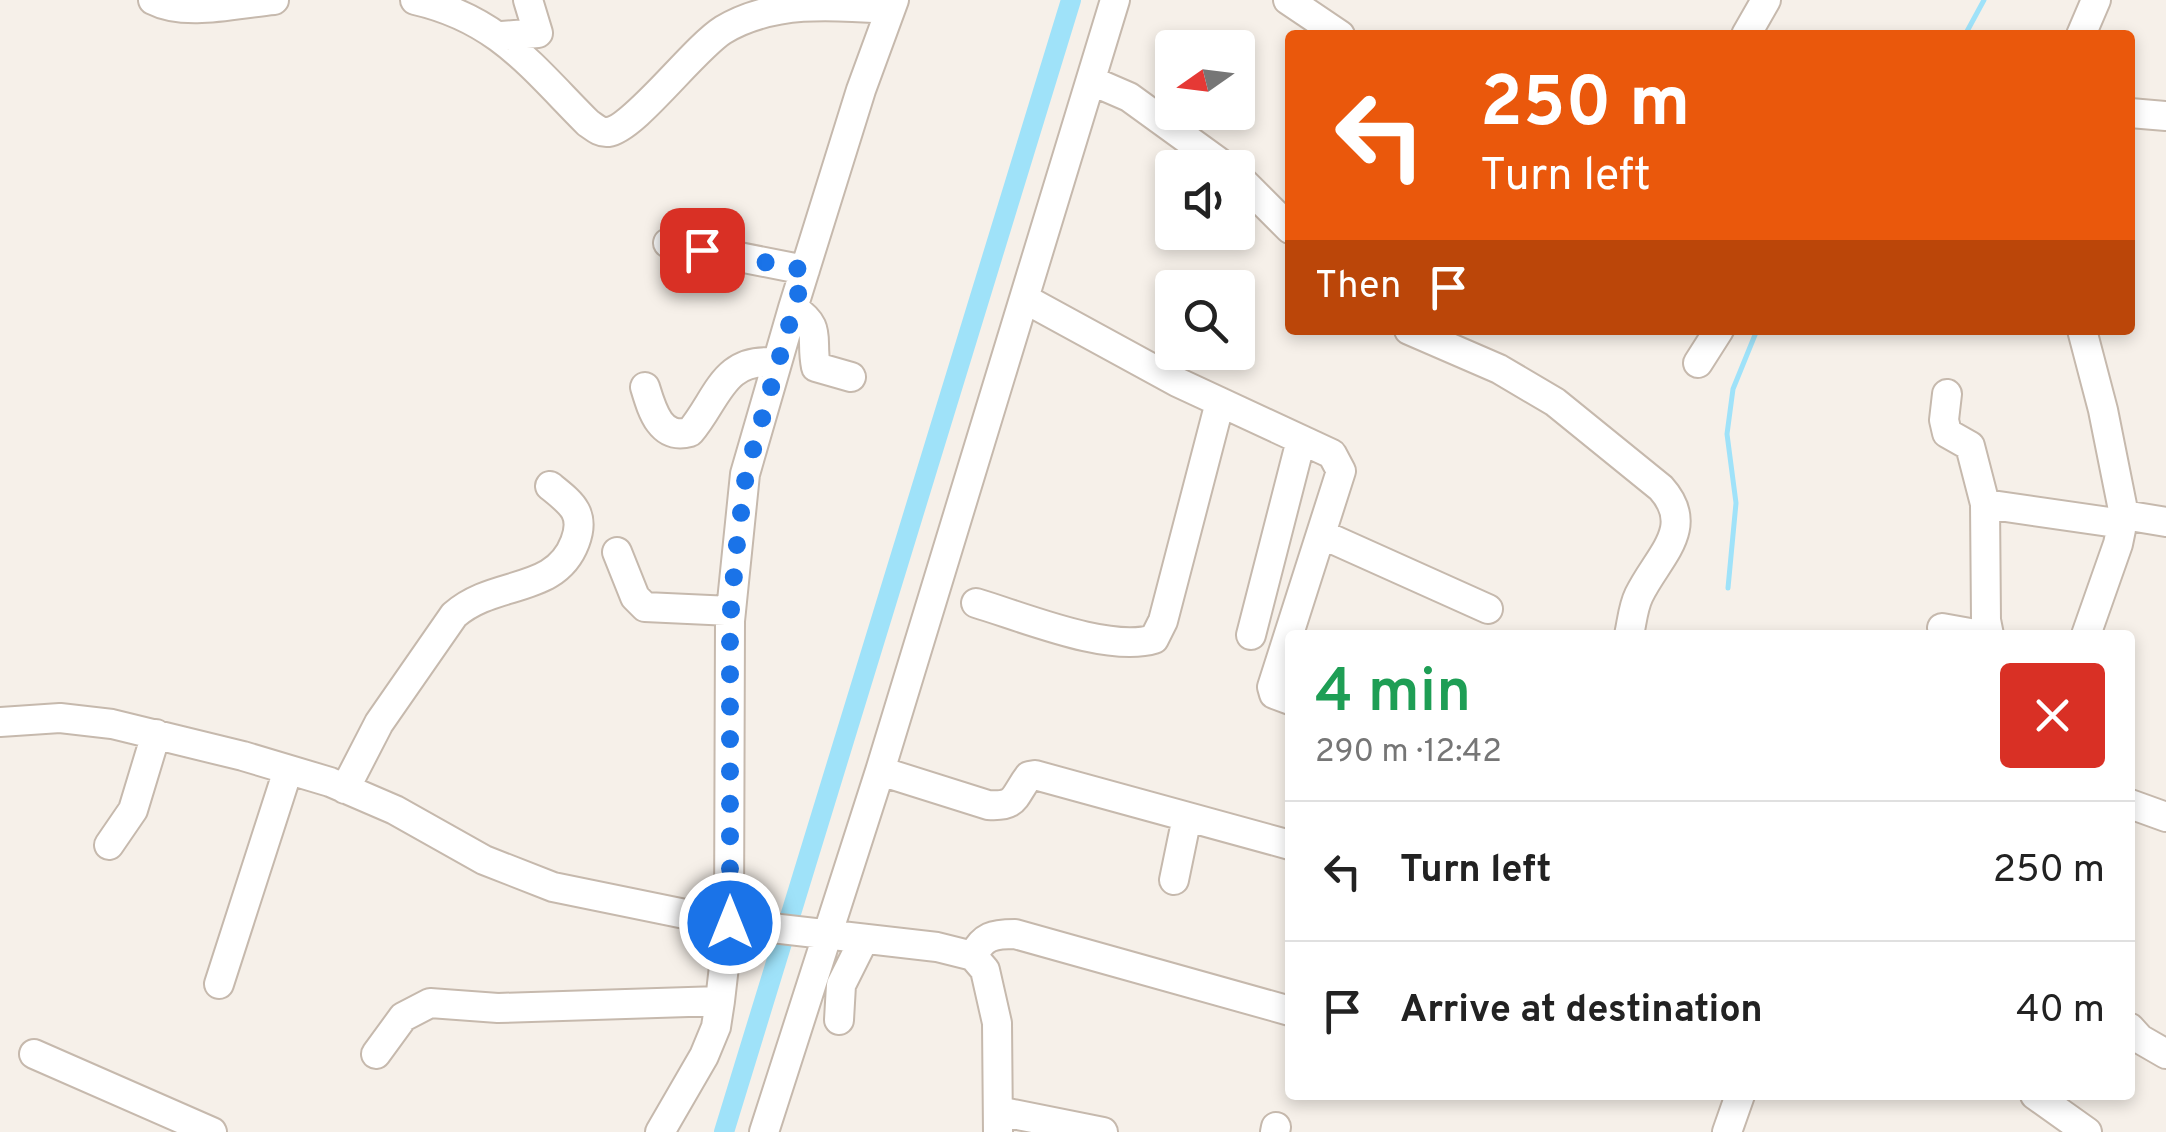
<!DOCTYPE html>
<meta charset="utf-8">
<style>
body{margin:0;font-family:Overpass,sans-serif;background:#f2f2f2;color:#222;height:100vh;display:flex;flex-direction:column;font-size:38px;white-space:nowrap}
*{box-sizing:border-box;margin:0}
p{font-size:32px;color:#767676}
.icon{flex:none;width:55px;height:55px;fill:none;stroke:currentColor;stroke-width:2;stroke-linecap:round;stroke-linejoin:round}
.map{position:relative;flex:1;overflow:hidden}
.drawer{position:absolute;left:1285px;top:630px;width:850px;height:470px;display:flex;flex-direction:column;background:#fff;border-radius:10px;box-shadow:0 5px 15px #0003}
.drawer>*{flex:none}
.top-card{position:absolute;left:1285px;top:30px;width:850px;height:305px;border-radius:10px;box-shadow:0 5px 15px #0003;background:#ea580c;color:#fff;overflow:hidden}
.needle{width:65px;rotate:256deg}
.controls{position:absolute;left:1155px;top:30px;display:grid;gap:20px}
.controls a{display:grid;place-items:center;width:100px;height:100px;border-radius:10px;background:#fff;box-shadow:0 5px 15px #0003;font-size:50px}
.pin{position:absolute;display:grid;place-items:center;width:85px;height:85px;color:#fff;margin:-42px;border-radius:20px;box-shadow:0 5px 15px #0006}
.me{position:absolute;width:110px;margin:-55px;rotate:0deg;stroke-linejoin:round;filter:drop-shadow(0 0 8px #0008)}
.turn{display:flex;align-items:center;gap:35px;height:210px;padding:0 30px;font-size:45px}
.turn .icon{width:130px;height:130px;stroke-width:2.5}
.turn b{display:block;font-size:70px;line-height:85px}
.then{display:flex;align-items:center;height:95px;padding:0 30px;background:#0003;gap:20px;font-size:38px}
.round{display:grid;place-items:center;flex:none;width:105px;height:105px;border-radius:10px;background:#f2f2f2}
.headline{display:flex;align-items:center;justify-content:space-between;height:170px;padding:0 30px}
h1{font-size:60px;font-weight:600;line-height:75px;color:#1e9e55}
ul{padding:0;list-style:none}
li{display:flex;align-items:center;gap:30px;height:140px;padding:0 30px;border-top:2px solid #e0e0e0}
li div{flex:1}
li b{display:block;font-size:38px}
li em{font-style:normal}
.map>svg:first-child{display:block}
</style>
<div class="map">
<svg width="2166" height="1132" viewBox="0 0 2166 1132">
<rect width="100%" height="100%" fill="#f6f0e9"/>
<g fill="none" stroke-linecap="round" stroke-linejoin="round">
<path stroke="#9fe2f9" stroke-width="5" d="M1965,35L1984,0
M1728,588L1736,503L1727,434L1733,389L1757,330"/>
<path stroke="#9fe2f9" stroke-width="20" d="M724,1132L1071,0"/>
<g stroke="#c6b9ad" stroke-width="32">
<path id="minor" d="M153,0C186,17 238,3 274,0
M415,0C498,19 531,66 588,123C594,127 600,133 608,132C634,129 693,49 723,30C773,0 834,5 889,9
M1288,0L1340,35
M1746,35L1766,0
M2081,35L2096,0
M502,36L538,33L528,0
M1092,81L1129,97L1227,168
M2130,113L2166,116
M1238,177L1290,229
M668,243L805,270
M1025,299L1177,382L1332,454L1341,471L1272,687L1274,694L1290,700
M793,308C823,328 810,337 816,367L851,377
M1409,330L1499,369L1555,402L1661,488C1697,528 1658,556 1639,595C1633,607 1632,622 1629,635
M2082,330L2103,410L2124,515L2118,544L2086,635
M1698,363L1719,330
M645,387C652,410 660,440 690,432C718,399 723,356 776,363
M1947,394L1944,420L1947,433L1970,446L1985,504L1986,620L1989,635
M1985,504L2123,524
M2124,515L2166,522
M1321,534L1488,609
M617,552L635,597L645,607L731,611
M976,603C1023,617 1109,653 1154,639L1163,621L1220,402
M1942,628L1981,635
M1251,635L1301,440
M0,722L60,718L112,724L243,756L330,782L395,810L484,860L553,887L729,923L937,947L973,956L985,970L997,1023L998,1132
M880,771L988,805C1017,807 1013,797 1029,776L1035,775L1290,845
M345,789L379,723L454,615C495,579 555,595 575,542C586,513 571,503 550,486
M2130,804L2166,817
M109,845L133,810L156,734
M1174,880L1187,817
M973,956C983,936 993,934 1015,934L1290,1011
M219,984L288,770
M839,1020L841,985L864,939
M2130,1028L2140,1039L2166,1054
M34,1054L212,1132
M376,1054L403,1017L430,1003L498,1008L720,1001
M2035,1095L2087,1132
M998,1111L1103,1132
M660,1132L704,1056L716,1027L720,1001L729,923L730,621L745,474L793,308L861,90L894,0
M764,1132L880,771L1115,0
M1275,1132L1276,1127
M1727,1132L1740,1095"/>
</g>
<use href="#minor" stroke="#fff" stroke-width="28"/>
</g>
<g fill="none" stroke-linecap="round" stroke-linejoin="round">
<path stroke="#1a73e8" stroke-width="18" stroke-dasharray="0 32.4" d="M702,250L805,270L746,474L736,552L730,621V923"/>
</g>
</svg>
<div class="controls">
<a><svg class="needle" viewBox="-14 -14 28 28"><path d="M0-13l5 13h-10z" fill="#e53935"/><path d="M0 13l5-13h-10z" fill="#767676"/></svg></a>
<a><svg class="icon" aria-label="sound" viewBox="0 0 24 24"><path d="M4 9h4l5-4v14l-5-4H4zM17 9q2 3 0 6"/></svg></a>
<a><svg class="icon" aria-label="search" viewBox="0 0 24 24"><circle cx="10" cy="10" r="6"/><path d="M15 15l6 6"/></svg></a>
</div>
<div class="pin" style="left:702px;top:250px;background:#d93025"><svg class="icon" aria-label="arrive" viewBox="0 0 24 24"><path d="M6 21V4h12l-3 4 3 4H6"/></svg></div>
<svg class="me" style="left:730px;top:923px" viewBox="-20 -20 40 40"><circle r="17" fill="#1a73e8" stroke="#fff" stroke-width="3"/><path d="M0-11L8 9 0 5-8 9z" fill="#fff"/></svg>
<div class="top-card">
<div class="turn"><svg class="icon" aria-label="left" viewBox="0 0 24 24"><path d="M17 20v-9H6M10 6l-5 5 5 5"/></svg><div><b>250 m</b>Turn left</div></div>
<div class="then">Then<svg class="icon" aria-label="arrive" viewBox="0 0 24 24"><path d="M6 21V4h12l-3 4 3 4H6"/></svg></div>
</div>
<section class="drawer">
<div class="headline"><div><h1>4 min</h1><p>290 m · 12:42</p></div><a class="round" style="background:#d93025;color:#fff"><svg class="icon" aria-label="close" viewBox="0 0 24 24"><path d="M6 6l12 12M18 6L6 18"/></svg></a></div>
<ul>
<li><svg class="icon" aria-label="left" viewBox="0 0 24 24"><path d="M17 20v-9H6M10 6l-5 5 5 5"/></svg><div><b>Turn left</b></div><em>250 m</em></li>
<li><svg class="icon" aria-label="arrive" viewBox="0 0 24 24"><path d="M6 21V4h12l-3 4 3 4H6"/></svg><div><b>Arrive at destination</b></div><em>40 m</em></li>
</ul>
</section>
</div>
